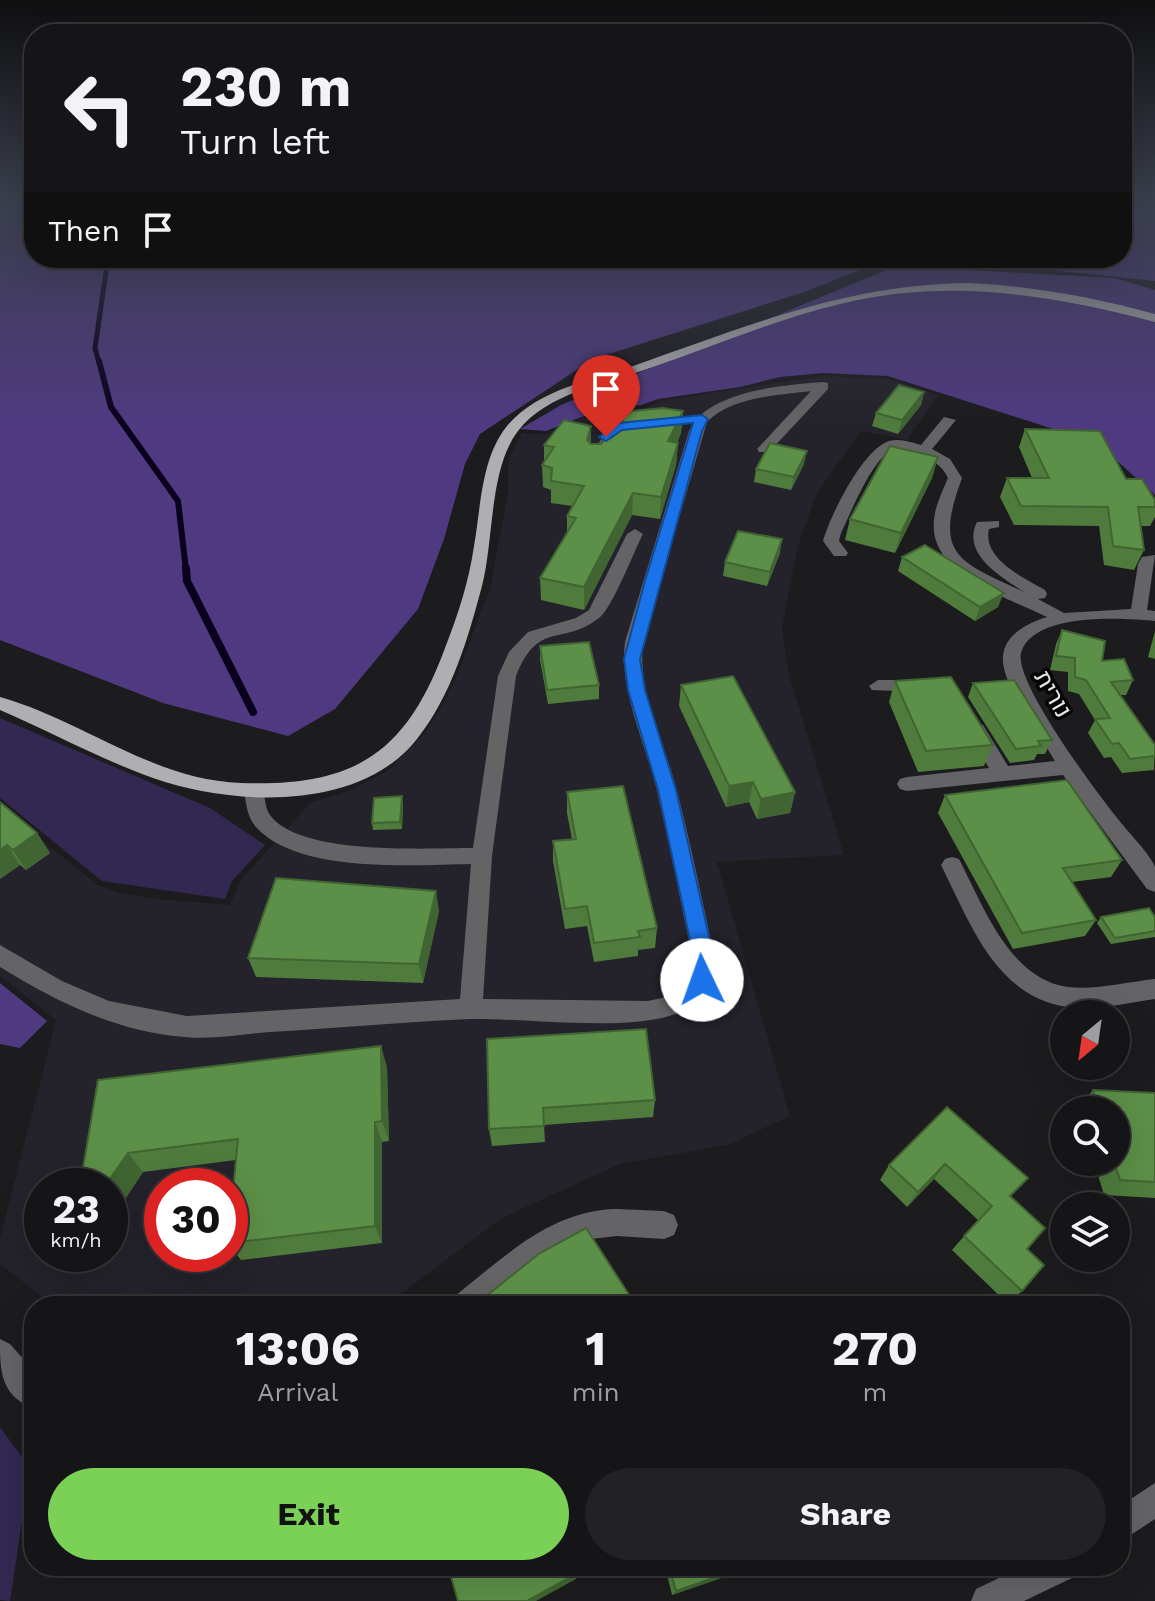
<!DOCTYPE html>
<meta charset="utf-8">
<style>
body{margin:0;font-family:"Work Sans",Heebo,sans-serif;background:#222123;color:#f1f3f6;height:100vh;display:flex;flex-direction:column;font-size:30px;white-space:nowrap}
*{box-sizing:border-box;margin:0}
p{font-size:26px;color:#9d9ea1}
.icon{flex:none;width:44px;height:44px;fill:none;stroke:currentColor;stroke-width:2;stroke-linecap:round;stroke-linejoin:round}
.map{position:relative;flex:1;overflow:hidden}
.side{position:absolute;left:24px;top:1296px;width:1106px;height:280px;display:flex;flex-direction:column;background:#151416;border-radius:32px;box-shadow:0 8px 32px #0002,0 0 0 2px #343335}
.side>*{flex:none}
.hud{position:absolute;left:24px;top:24px;width:1108px;height:244px;border-radius:32px;box-shadow:0 8px 32px #0002,0 0 0 2px #343335;background:#151416;color:#f1f3f6;overflow:hidden}
.needle{width:52px;rotate:209deg}
.tools{position:absolute;left:1050px;top:1000px;display:grid;gap:16px}
.tools a{display:grid;place-items:center;width:80px;height:80px;border-radius:50%;background:#151416;box-shadow:0 8px 32px #0002,0 0 0 2px #343335;font-size:40px}
.speed{position:absolute;left:24px;top:1168px;display:flex;gap:16px;font-size:40px;font-weight:700;text-align:center}
.speed>*{display:grid;place-content:center;width:104px;height:104px;border-radius:50%;background:#151416;box-shadow:0 8px 32px #0002,0 0 0 2px #343335;line-height:1}
.speed small{font-size:20px;font-weight:400}
.speed .limit{border:12px solid #d22;background:#fff;color:#111}
.pin{position:absolute;display:grid;place-items:center;width:68px;height:68px;color:#fff;margin:-82px -34px;border-radius:50% 50% 50% 0;rotate:-45deg;box-shadow:0 0 8px #0007}
.pin .icon{rotate:45deg}
.me{position:absolute;width:88px;margin:-44px;rotate:357deg;stroke-linejoin:round;filter:drop-shadow(0 0 6px #0008)}
.turn{display:flex;align-items:center;gap:28px;height:168px;padding:0 24px;font-size:36px}
.turn .icon{width:104px;height:104px;stroke-width:2.5}
.turn b{display:block;font-size:56px;line-height:68px}
.then{display:flex;align-items:center;height:76px;padding:0 24px;background:#0003;gap:16px;font-size:30px}
.eta{display:flex;justify-content:space-evenly;align-items:center;height:136px;text-align:center}
.eta b{font-size:48px;font-weight:700;line-height:56px}
.action{display:flex;gap:16px;margin-top:auto;padding:16px 24px}
.action a{flex:1;height:92px;border-radius:48px;background:#7bd156;color:#111;font-size:32px;font-weight:700;line-height:92px;text-align:center}
.action a+a{background:#222123;color:#f1f3f6}
.map>svg:first-child{display:block}
</style>
<div class="map">
<svg width="1155" height="1601" viewBox="0 0 1155 1601">
<rect width="100%" height="100%" fill="#1c1b1e"/>
<path fill="#24222a" fill-rule="evenodd" d="M822,376L888,379L938,395L907,440L861,431L817,493L798,546L782,629L789,675L844,855L717,862L790,1116L728,1145L620,1164L500,1219L385,1306H53L0,1264V1238L56,1020L0,976V807L98,885L116,892L156,899L230,905L240,881L310,803L351,790L387,771L424,734L438,713L455,681L490,588L508,493V461L522,433L546,434L580,419L609,411L646,408L661,401ZM42,1186H110V1254H42ZM162,1186H230V1254H162Z"/>
<path fill="#332851" d="M0,718L210,808L265,845L232,881L225,899L102,881L0,798Z
M0,1427L30,1468L10,1601L0,1600Z"/>
<path fill="#4f3a81" d="M0,200H34V258H1122V200H1155V281L1043,269L890,258L804,292L593,359L480,434L465,464L444,539L418,609L335,709L288,736L163,703L0,640Z
M896,266L1115,278L1155,290V495L1097,443L888,376L823,373L780,377L740,387L658,399L641,405L602,409L546,431L520,429L561,405Z
M0,983L47,1021L20,1048L0,1044Z"/>
<g fill="none" stroke-linecap="round" stroke-linejoin="round">
<path stroke="#09001e" stroke-width="5" d="M99,363L95,348L108,258"/>
<path stroke="#09001e" stroke-width="6" d="M99,361L111,407L178,501L186,570"/>
<path stroke="#09001e" stroke-width="8" d="M186,568L187,581L253,712"/>
<path fill="#646466" fill-rule="evenodd" d="M823,382L828,383V389L769,452H759L757,449L811,391C779,395 731,397 707,422L643,642C637,693 665,743 677,791C691,845 702,900 714,954C715,980 707,1002 681,1012C632,1033 527,1018 470,1019C403,1022 337,1028 270,1032C243,1034 213,1040 185,1037C117,1032 57,1002 0,967V945L62,981L109,1001L187,1016L460,999L471,864C413,865 296,874 255,826C247,816 246,803 244,791L247,786H261C266,795 264,807 270,815C300,856 426,848 473,848L498,676L509,652L528,632L576,618L589,610L627,534L635,529L643,534C634,551 612,609 599,618C562,647 539,619 516,676L492,856L483,999L648,1001C680,995 692,988 692,954C680,900 670,845 657,791C646,743 619,692 625,642L689,431C707,391 783,385 823,382Z
M944,417L956,420L932,449L950,459L962,478C933,556 958,561 1024,592C1001,577 961,554 977,522L999,521V527L989,529C982,559 1024,578 1045,590L1047,594L1045,598L1038,599L1064,613L1131,609L1138,564L1142,557L1155,555L1147,610L1155,611V621C1123,618 1033,612 1021,653C1014,682 1097,793 1118,819C1127,831 1151,855 1155,867C1155,874 1155,885 1155,892L1147,889L1063,775L907,791L900,789L897,784L900,779L907,777L989,768L967,730L976,723L983,725L1008,766L1055,761C1041,737 1000,683 1003,656C1005,634 1028,623 1047,617C1008,597 928,575 934,520C935,506 942,492 948,478C942,465 932,460 920,454C913,451 903,447 895,449C873,455 851,513 841,533L839,541L848,553L846,556H834L823,541C830,516 863,449 889,441C900,438 911,442 921,445Z
M646,419L653,423L651,426L620,432L603,458H593L591,455L610,426Z
M878,680H921L930,686L921,692L872,690L869,686Z
M952,857L959,859C983,905 1009,979 1068,987C1097,990 1127,982 1155,979V999C1127,1003 1096,1011 1068,1007C995,997 970,922 941,865L945,859Z
M617,1209L664,1211L674,1215L678,1225L674,1235L664,1239L617,1236L582,1240L539,1264L487,1306H451L455,1296C504,1257 551,1210 617,1209Z
M0,1339L10,1344L34,1371V1409C0,1395 0,1371 0,1339Z
M1155,1483V1519L1120,1542V1506Z
M1024,1566H1076L1072,1578L1024,1601H971L976,1589Z"/>
<path fill="#afaeb1" fill-rule="evenodd" d="M969,283C1032,286 1093,297 1155,314V322C1050,294 947,278 840,304C774,320 711,347 647,369C605,384 547,393 518,431C489,469 494,540 482,586C468,638 452,695 417,739C360,812 232,806 153,778C100,759 51,732 0,710V697C82,720 153,780 241,783C354,787 406,754 445,648C458,615 469,581 474,546C481,507 481,458 507,426C538,389 593,380 636,365C748,326 847,284 969,283Z"/>
</g>
<path fill="#4f7b3d" d="M924,392L921,405L898,434L872,426L876,413Z
M683,411L681,433L677,443H678L676,465L660,519L632,515L584,610L541,600L540,578L567,534V516L572,506L551,503V490L543,487L542,465L544,461V445L591,426V444H601L617,433Z
M1025,429L1126,479L1155,500V517L1150,526H1141L1144,550L1134,570L1104,565L1099,526L1014,525L1000,497L1007,478H1032L1019,447Z
M938,457L932,478L895,553L845,540L850,519Z
M804,464L791,490L754,482L756,469Z
M780,553L767,586L723,576L725,562Z
M902,557L998,607L975,621L898,571Z
M1062,630L1102,661L1133,680L1126,695H1120L1155,745L1154,770L1122,773L1111,757L1104,758L1088,733L1095,720L1079,694L1068,691V672L1050,670L1056,644Z
M1155,631V659L1148,657Z
M540,646L599,685V699L548,704L540,660Z
M895,681L993,745L984,766L918,772L889,702Z
M973,683L1052,740L1045,754H1037L1034,760L1010,763L968,697Z
M681,685L795,792L790,813L757,819L749,802L726,807L679,706Z
M567,792L657,928L655,948L638,950V956L594,962L587,926L565,929L553,861V841L572,839L567,813Z
M945,795L1122,860L1111,877L1072,882L1096,920L1085,936L1013,949L938,813Z
M0,802L37,833L50,853L26,870L20,865L0,879Z
M403,803L402,829L373,830L372,823Z
M439,911L423,983L256,977L248,958Z
M1101,917H1155V937L1111,944L1097,923Z
M646,1029L655,1100L653,1117L544,1125L545,1142L492,1146L489,1129Z
M387,1067L389,1141L382,1142V1243L241,1260L230,1246V1222L236,1160L143,1172L112,1219L110,1218V1186L83,1168Z
M1093,1090L1155,1093V1198L1104,1195L1094,1162H1116V1110H1080L1079,1107Z
M947,1107L1027,1249L1022,1291L1008,1304L952,1250L978,1220L934,1179L907,1207L880,1180L889,1165Z
M665,1566H756L672,1595Z"/>
<path fill="#406432" d="M924,392L921,405L898,434L902,420Z
M683,411L681,433L666,463L668,441Z
M591,426V448L587,440Z
M678,443L676,465L660,519L661,497Z
M807,451L804,464L791,490L794,477Z
M938,457L932,478L895,553L901,533Z
M633,493L632,515L584,610V587Z
M782,539L780,553L767,586L770,572Z
M1004,593L998,607L975,621L980,607Z
M753,782L749,802L726,807L729,786Z
M795,792L790,813L757,819L761,799Z
M402,796L403,803L402,829L400,822Z
M37,833L50,853L26,870L13,850Z
M7,845L20,865L0,879V850Z
M436,891L439,911L423,983L419,964Z
M381,1046L387,1067L389,1141L382,1121Z
M375,1122L382,1142V1243L375,1226Z
M128,1153L143,1172L112,1219L110,1217V1186H105Z
M945,1164L934,1179L907,1207L918,1192Z
M748,1566H756L672,1595L676,1591Z
M576,1574V1579L536,1601H527Z"/>
<path fill="#5c8f47" stroke="#406432" stroke-width="2" d="M899,385L924,392L902,420L876,413Z
M663,408L683,411L668,441L678,443L661,497L633,493L584,587L540,578L576,518L567,516L584,486L551,481L552,468L542,465L554,447L544,445L564,420L591,426L587,440L591,444H601L610,431L617,433L624,417L632,411Z
M1025,429L1100,431L1126,479H1142L1155,500V507H1138L1144,550L1113,546L1108,507L1021,506L1007,478H1049Z
M770,443L807,451L794,477L756,469Z
M890,446L938,457L901,533L850,519Z
M738,531L782,539L770,572L725,562Z
M925,545L1004,593L980,607L902,557Z
M1062,630L1105,641L1102,661L1124,659L1133,680L1111,682L1155,745V756L1130,759L1119,743L1112,744L1095,719L1110,718L1086,680L1075,677V658L1056,656Z
M589,642L599,685L547,690L540,646Z
M733,676L795,792L761,799L753,782L729,786L681,685Z
M951,677L993,745L926,751L895,681Z
M1014,680L1052,740L1038,741L1041,746L1016,749L973,683Z
M1067,780L1122,860L1063,868L1096,920L1022,933L945,795Z
M623,786L657,928L638,931L640,937L594,943L587,906L565,909L553,841L576,839L567,792Z
M402,796L400,822L372,823L374,798Z
M0,802L37,833L13,850L7,845L0,850Z
M276,878L436,891L419,964L248,958Z
M1149,908L1155,917V931L1115,938L1101,917Z
M646,1029L655,1100L543,1108L544,1126L489,1129L487,1039Z
M381,1046L382,1121L375,1122V1226L230,1243V1222L238,1139L128,1153L105,1186H71L83,1168L98,1080Z
M1093,1090L1155,1093V1182L1120,1180L1114,1162H1116V1110H1099Z
M947,1107L1028,1178L1010,1196L1045,1228L1027,1249L1044,1265L1022,1291L964,1236L992,1206L945,1164L918,1192L889,1165Z
M586,1228L635,1304L633,1306H457L472,1296H486L540,1253Z
M854,1295L860,1306H833Z
M966,1296L972,1306H949Z
M448,1566H573L576,1574L527,1601H458Z
M669,1566H748L676,1591Z"/>
<linearGradient id="sky" x2="0" y2="1"><stop stop-color="#0f0f10"/><stop offset="0.47" stop-color="#3a3f4c"/><stop offset="1" stop-color="#3a3f4c" stop-opacity="0"/></linearGradient>
<rect width="1155" height="424" fill="url(#sky)"/>
<path fill="#1a73e8" stroke="#114b97" stroke-width="2" d="M702,415L708,419L702,431L640,659L645,690L676,790L713,954L709,987L702,989L694,987L691,980L693,954L658,790L628,690L624,659L645,581L693,423L622,430L606,441L599,437L618,423Z"/>
<g text-anchor="middle" dominant-baseline="central" stroke-width="7" stroke-linejoin="round" paint-order="stroke">
<g font-size="24" fill="#e9e9ea" stroke="#060607">
<text transform="translate(1053 694) rotate(60)">נורית</text>
</g>
</g>
</svg>
<div class="tools">
<a><svg class="needle" viewBox="-14 -14 28 28"><path d="M0-13l5 13h-10z" fill="#e53935"/><path d="M0 13l5-13h-10z" fill="#9d9ea1"/></svg></a>
<a><svg class="icon" aria-label="search" viewBox="0 0 24 24"><circle cx="10" cy="10" r="6"/><path d="M15 15l6 6"/></svg></a>
<a><svg class="icon" aria-label="layers" viewBox="0 0 24 24"><path d="M12 4l9 5-9 5-9-5zM3 14l9 5 9-5"/></svg></a>
</div>
<div class="speed"><div>23<small>km/h</small></div><div class="limit">30</div></div>
<div class="pin" style="left:606px;top:437px;background:#d93025"><svg class="icon" aria-label="arrive" viewBox="0 0 24 24"><path d="M6 21V4h12l-3 4 3 4H6"/></svg></div>
<svg class="me" style="left:702px;top:980px" viewBox="-20 -20 40 40"><circle r="19" fill="#fff"/><path d="M0-13L10 11 0 6-10 11z" fill="#1a73e8"/></svg>
<div class="hud">
<div class="turn"><svg class="icon" aria-label="left" viewBox="0 0 24 24"><path d="M17 20v-9H6M10 6l-5 5 5 5"/></svg><div><b>230 m</b>Turn left</div></div>
<div class="then">Then<svg class="icon" aria-label="arrive" viewBox="0 0 24 24"><path d="M6 21V4h12l-3 4 3 4H6"/></svg></div>
</div>
<section class="side">
<div class="eta">
<div><b>13:06</b><p>Arrival</p></div>
<div><b>1</b><p>min</p></div>
<div><b>270</b><p>m</p></div>
</div>
<div class="action"><a>Exit</a><a>Share</a></div>
</section>
</div>
